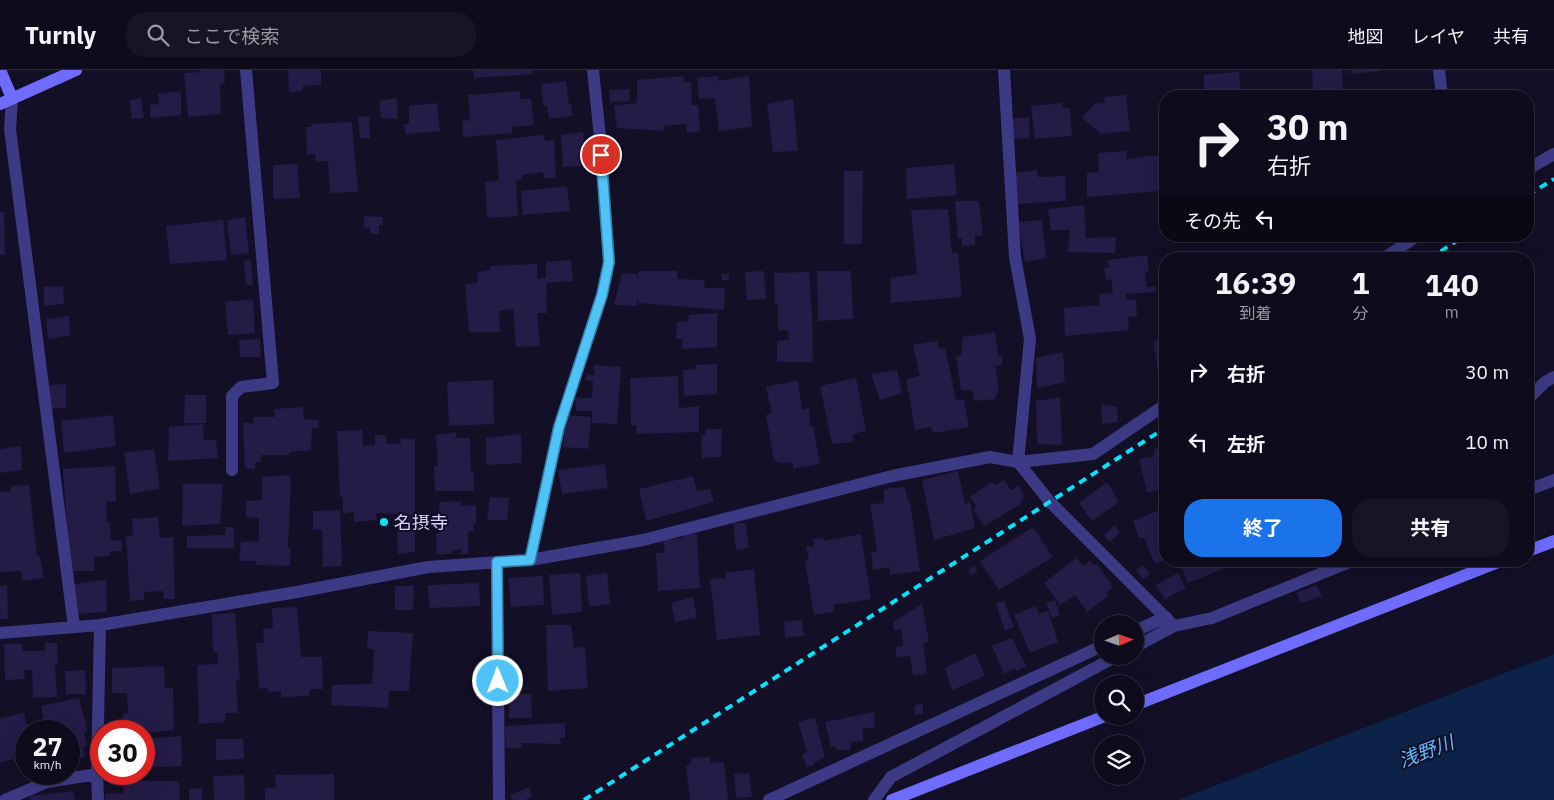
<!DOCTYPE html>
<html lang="ja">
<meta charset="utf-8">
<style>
body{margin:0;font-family:"IBM Plex Sans","Noto Sans JP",sans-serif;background:#171425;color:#f1f3f6;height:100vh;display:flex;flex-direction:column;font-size:19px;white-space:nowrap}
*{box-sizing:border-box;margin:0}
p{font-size:16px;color:#9b9ba3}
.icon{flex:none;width:28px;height:28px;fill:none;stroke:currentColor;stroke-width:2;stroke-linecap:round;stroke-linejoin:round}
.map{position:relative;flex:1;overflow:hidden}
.side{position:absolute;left:1159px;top:182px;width:375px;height:315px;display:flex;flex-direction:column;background:#0e0b1c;border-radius:20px;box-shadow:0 5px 20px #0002,0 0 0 1px #2e2b3b}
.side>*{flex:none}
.guide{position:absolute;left:1159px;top:20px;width:375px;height:152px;border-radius:20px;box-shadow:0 5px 20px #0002,0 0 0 1px #2e2b3b;background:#0e0b1c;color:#f1f3f6;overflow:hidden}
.needle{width:32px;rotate:88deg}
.buttons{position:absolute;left:1094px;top:545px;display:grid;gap:10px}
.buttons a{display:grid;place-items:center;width:50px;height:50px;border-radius:50%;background:#0e0b1c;box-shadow:0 5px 20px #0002,0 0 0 1px #2e2b3b;font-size:25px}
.speed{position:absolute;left:15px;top:650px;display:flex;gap:10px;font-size:25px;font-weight:700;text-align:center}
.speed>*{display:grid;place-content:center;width:65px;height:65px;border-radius:50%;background:#0e0b1c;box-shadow:0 5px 20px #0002,0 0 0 1px #2e2b3b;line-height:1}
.speed small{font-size:12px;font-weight:400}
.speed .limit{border:8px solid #d22;background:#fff;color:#111}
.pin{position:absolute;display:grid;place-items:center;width:42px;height:42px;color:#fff;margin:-21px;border:2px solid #fff;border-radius:50%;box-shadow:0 1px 5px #0007}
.me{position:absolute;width:55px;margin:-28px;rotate:359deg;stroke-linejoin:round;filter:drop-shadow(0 0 4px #0008)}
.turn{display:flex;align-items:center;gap:18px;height:105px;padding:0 25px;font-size:22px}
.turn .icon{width:65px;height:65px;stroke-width:2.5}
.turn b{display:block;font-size:35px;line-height:42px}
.then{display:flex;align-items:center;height:48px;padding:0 25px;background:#0003;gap:10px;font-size:19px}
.eta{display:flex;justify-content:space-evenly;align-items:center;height:85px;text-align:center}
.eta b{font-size:30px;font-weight:700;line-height:35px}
.primary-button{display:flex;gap:10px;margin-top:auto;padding:10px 25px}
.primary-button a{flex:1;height:58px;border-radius:20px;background:#1a73e8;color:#fff;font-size:20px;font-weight:700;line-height:58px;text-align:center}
.primary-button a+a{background:#171425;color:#f1f3f6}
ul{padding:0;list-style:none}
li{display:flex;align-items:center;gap:15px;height:70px;padding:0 25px}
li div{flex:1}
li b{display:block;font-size:19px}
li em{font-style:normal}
header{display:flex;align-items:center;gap:30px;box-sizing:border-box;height:70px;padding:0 25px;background:#0e0b1c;border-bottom:1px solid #2e2b3b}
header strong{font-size:24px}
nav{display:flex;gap:28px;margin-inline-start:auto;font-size:18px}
.search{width:350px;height:45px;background:#171425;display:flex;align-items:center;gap:12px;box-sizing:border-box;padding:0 18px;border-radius:20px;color:#9b9ba3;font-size:19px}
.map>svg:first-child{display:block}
</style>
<header>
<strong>Turnly</strong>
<div class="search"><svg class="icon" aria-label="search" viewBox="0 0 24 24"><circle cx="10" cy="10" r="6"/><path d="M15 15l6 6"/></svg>ここで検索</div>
<nav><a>地図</a><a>レイヤ</a><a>共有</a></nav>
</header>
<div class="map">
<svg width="1554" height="730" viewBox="0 0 1554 730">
<rect width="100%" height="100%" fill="#130f26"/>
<path fill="#0c2248" d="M1554,584V730H1178Z"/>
<path fill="#241b47" d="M201,0H224L225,13L220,14L221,44L188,47L184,3L201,2Z
M288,0H321V15L303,16L302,21L289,22Z
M473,0H533V4L474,8Z
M1312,0H1342L1343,20L1313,21Z
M1351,0H1380V1L1351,4Z
M1239,2L1241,26H1212L1211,19H1204V5Z
M684,6L683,12H691L692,35H698L700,61L687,63L686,54L663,56L664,61L617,58L614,36L637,33V10Z
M718,6L719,11L749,6L752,57L719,61L715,28L699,29L697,8Z
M566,11L569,34H571L573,46L549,49L547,36H543L541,14Z
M629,19L630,31L610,32L609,20Z
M181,21V45L150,48V35L159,34L158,24Z
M520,21L521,29H531L534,55L512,57V63L463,67L462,51L470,50L468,25Z
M1126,25L1130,61L1101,64L1082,48L1094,34L1105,33L1104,27Z
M141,28L144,48L132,49L129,31Z
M397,28L398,49L381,48L379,31Z
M793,29L798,81L773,82L767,34Z
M437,33L440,61L406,64L404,54H409V36Z
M1062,33L1063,38H1070L1072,66L1035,69L1031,36Z
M369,46L370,68H360L358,47Z
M1029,47L1030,68L1011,69L1010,49Z
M352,52L358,122L330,123L328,91L316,92L315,84L307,85L306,57H312L311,54Z
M583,62L586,96L563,97L561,65Z
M544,65L545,71L554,70L556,108H544L543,102L522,105V109L516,111L518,146L487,148L485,112L499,110L496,70Z
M1127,81L1126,89L1159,85L1160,121L1087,127V103L1099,102L1098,83Z
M297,94L300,128L273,129V95Z
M954,94L957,125L907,129L906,98Z
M1037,100L1038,107L1065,106L1066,131L1015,134L1013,103Z
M844,101H863L862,174H844Z
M567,116L570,141L523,145L521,121Z
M955,131H979L983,166L975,165V175L962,176V168L958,169Z
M1084,135L1086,168L1116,167L1115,183L1068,182L1070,160H1051L1048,139Z
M948,139L952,183H958L962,227L891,233L890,208L917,204L911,140Z
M0,142H4L5,185H0Z
M364,146L383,147V155H379V165L370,163V157L364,158Z
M245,147L249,183L231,185L227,150Z
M223,150L227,190L170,194L166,156Z
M1042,150L1046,188L1025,192L1018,152Z
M1147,185L1149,203L1145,202L1147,217H1156V222L1126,224L1127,230H1136L1137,246L1128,247L1129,260L1065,266L1064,238L1100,235L1099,224L1113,223L1111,209L1106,210L1104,198H1109L1108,190Z
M251,190L253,215H246L244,191Z
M571,190L573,211L546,213L547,243H537L540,276L516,277L513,239L499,241L500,262H469L465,214L477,213L478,202L490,200V196L537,194V209L546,208V192Z
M638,201H677V209L704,210L705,218H725L724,240L638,233V224L637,236L614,235L622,203L637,204L638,212Z
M764,201L766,229L747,230L745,202Z
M817,201H851L853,249L818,251Z
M809,202L812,243L813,292H777V271L789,270L788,261L778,260V236L775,233L774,203Z
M721,204H729V210H722Z
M63,216L64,234L44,236V217Z
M253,229L255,263L228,265L225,232Z
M717,243V277L682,279L683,269H676L677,252L689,251L688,245Z
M69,246L70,265L48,269L46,249Z
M995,262L998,286L1002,285V295L995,296L999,319L995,329L974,331L972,320H961L956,286L961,285L963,267Z
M260,269L261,287H240L239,270Z
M1165,269V313L1160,314L1153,271Z
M937,271L939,279L945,278L956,330H964L969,357L934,363L931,357L915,360L906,309L920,306L913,275Z
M1063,282L1065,312L1037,318L1036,288Z
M717,294V324L684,326L683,300L696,299L695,295Z
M593,295L621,297L617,354L592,353V341H576L575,328H592L593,311L585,310L587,304L595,305Z
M897,300L902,323L880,330L871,304Z
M678,306L679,338L699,336V362L637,364L636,355H631L630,308Z
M856,308L866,361L853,364V372L832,374L820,316Z
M493,310L494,354L449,356L447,312Z
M798,310L802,340L809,338L810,357L813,356L820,394L793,399V392L782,393L774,391L766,345L772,343L766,317Z
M66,314V338L50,339L48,315Z
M185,325H206V353H184Z
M1060,327L1062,375L1037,374L1036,331Z
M1101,334L1117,337L1118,352L1102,354Z
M303,337L304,349L319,350V358H312L311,380L289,382V385H261V392H255V399L245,398L243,353H254L253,347H275L274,339Z
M113,345L116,376L64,383L61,351Z
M565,345L591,347L588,379L563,377Z
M203,354L204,370H216L218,388L168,391L169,357Z
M706,359H722L721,387L702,388L701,365H705Z
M362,360L363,376L375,375V365H386L387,374H401L400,368L415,369V482L398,484L397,462L404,460L401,444L376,443L377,450L354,452V442L343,444V427H340L337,361Z
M456,362V368H470L471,403H474V421H435L434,396H438L436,365Z
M521,364L522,393L486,395V368Z
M21,376L22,400L0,403V379Z
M1165,378V419L1147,423L1139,389L1153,387L1154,379Z
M154,379L160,419L130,424L124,383Z
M605,394L608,418L562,424L558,400Z
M115,396L116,431L106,432L107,453L110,452L111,470L122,471V481H110V486L94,487V501H70L63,399Z
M958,401L965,434L970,432L975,458L934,470L922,410Z
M291,405L288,478H291L290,496L256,495V491H239L241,472L259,471V448L246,447V431L262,430V407Z
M693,406L697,421L710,419L714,432L646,451L639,419Z
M1004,410L1011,420L1019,416L1025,428L1021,430V434L984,456L973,440L977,437L970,427L992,412L995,415Z
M1107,412L1119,432L1092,451L1079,433Z
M183,414H223L220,454L182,456Z
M29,415L37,486L40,487L44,508L23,511L21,501L0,502V422L11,421V416Z
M905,417L908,431H910L920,501L890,505V497L873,500L871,482L877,481L870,434L884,433V419Z
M490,427L509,428L507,450H487Z
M461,431V436L476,435V454L473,455L474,460L468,462V484H461L462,479L452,480V484H437L436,463H440L439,432Z
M1162,439L1165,442V490L1155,494L1144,468H1139L1133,451Z
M340,440L342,496L323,497L322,460H313V441Z
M158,447L160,468L173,467L175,529H164L163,521L144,522V530L130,531L126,466L133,465L132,449Z
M733,453H746L749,478L736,480Z
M1115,455L1120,463L1110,472L1104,465Z
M226,457H234V478H187V466L225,465Z
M1033,457L1053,487L999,520L980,491Z
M684,464H697L700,518L658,521L656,483H665L663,470L684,468Z
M861,464L871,529L834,535L833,542L814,545L805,491L809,490L806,477L814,476L813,469L824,468V471Z
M1076,488L1083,496L1090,491L1093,495L1097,494L1113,517L1106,523L1108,526L1087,542L1075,525L1060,535L1044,513Z
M1179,491H1237V493L1188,513Z
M1143,495L1150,504L1143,509L1136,500Z
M974,496L978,501L971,506L968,500Z
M754,499L760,565L717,570L710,509L726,508L725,503Z
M607,502L610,534L589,537L586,506Z
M580,503L582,542L552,545L549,505Z
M1178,503L1186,518L1165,529L1156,515Z
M543,506L544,535L511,537L508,508Z
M106,510L107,542L75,544L72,514Z
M479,513L480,536L429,538L428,515Z
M7,515L8,549H0V516Z
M1316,515L1322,526L1301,533L1296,523Z
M395,516H414L413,540H395Z
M693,527L697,548L675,552L671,533Z
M1055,530L1060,545L1052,548L1046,533Z
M1004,531L1014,557L1005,561L996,534Z
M922,534L929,572L923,574L927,604L913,605L910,586L896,587V577L903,576L901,559L894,560L893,552Z
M1036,536L1039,544L1048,541L1058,572L1030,583L1014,545Z
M297,537L301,587H322L323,619H309V626L281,627V621L268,622V618L259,619L256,573H264L263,559L273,558L272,538Z
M235,543L240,609L236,610L238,643H225V652L199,654L197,595L218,594L217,582H213L212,544Z
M802,550L804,566L785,568L784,552Z
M546,555H571L574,578L585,577L588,618L548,621Z
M368,561L413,563L409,621H389L388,638L331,635L332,615L372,614L374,580L367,578Z
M1012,568L1026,596L1016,601L1015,598L1004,604L992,576Z
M45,573H57L58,594H55L57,627L33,628L32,600H24L25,609L5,610L4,574H22L23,581H45Z
M975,583L985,606L952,620L945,598Z
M164,596L165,618H173L174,660L144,663V661H125L126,659L114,658V653L123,652V644H128L127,623H112V598Z
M85,600L86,624H66L65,601Z
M508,624H531L532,648H509Z
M79,628L88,662L84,663L87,675L84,677L85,687L73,688L69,672V661H38L45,658L41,636Z
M923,634V644L915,645V635Z
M874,642L875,657L863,659V671L851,672L850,680H837L835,676L831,678L825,652Z
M24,643L28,661H26V691L14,693V689L0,692V648Z
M815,647L825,688L815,692L814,695L807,697L802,685L807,682L798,652Z
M565,653V668H560L561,674L521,673L522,678H506L505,656Z
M181,666L182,696L144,698V669Z
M216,669H243L244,689L216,690Z
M710,687V693L724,692L728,730H690L686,697L691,693V688Z
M749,703L752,727L736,728L734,704Z
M334,704V730H265V719L276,717L275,705Z
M244,705L245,730H214L213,706Z
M123,711H179L180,730H105V724L124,723Z
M529,717L532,727L525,730H512L510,725Z
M202,718V730H189V719Z
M73,721L75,730H30V726Z"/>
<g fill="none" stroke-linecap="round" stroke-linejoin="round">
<path stroke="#3d3a85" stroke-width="12" d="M1004,0L1015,187L1030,269L1018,392L1050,432L1174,556L1135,577
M1439,0L1442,26
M12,28L10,59L74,557
M1528,99L1554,84
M1383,189L1417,166
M1528,329L1545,312L1554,307
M232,400V326L241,317L273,313L246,0
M1528,420L1554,410
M530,490L559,357L602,225L609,192L600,67L593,0
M497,492L499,730
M1174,556L1212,548L1352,491
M1135,561L1166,547
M0,563L100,555L297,522L428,497L530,490L643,470L892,406L990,387L1018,392L1093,384L1165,335
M5,730L47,712L97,704
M98,730L97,704L100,555
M769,730L1102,576
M874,730L891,707L1117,586"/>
<path stroke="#6f6bff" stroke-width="12" d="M0,0L12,28
M0,34L76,0
M1528,481L1554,471
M1135,635L1501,491
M892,730L1105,646"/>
<path stroke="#00e5ff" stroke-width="4" stroke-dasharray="8 6" stroke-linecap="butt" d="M1528,125L1554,109
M1429,189L1464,166
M584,730L1165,358"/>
</g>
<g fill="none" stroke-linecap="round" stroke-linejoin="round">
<g stroke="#337fa1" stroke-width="12">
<path id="route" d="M498,611L497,492L530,490L559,357L602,225L609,192L601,85"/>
</g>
<use href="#route" stroke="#4fc3f7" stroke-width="9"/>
</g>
<circle fill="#00e5ff" stroke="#130f26" stroke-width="2" cx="384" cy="452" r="5"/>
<g text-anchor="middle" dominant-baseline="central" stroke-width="4" stroke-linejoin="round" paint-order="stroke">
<g font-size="18" fill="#d9d4ff" stroke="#130f26" text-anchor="start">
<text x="394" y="452">名摂寺</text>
</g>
<g font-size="19" font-style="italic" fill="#62b6ff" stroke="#130f26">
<text transform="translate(1426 681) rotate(-21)">浅野川</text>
</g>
</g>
</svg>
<div class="buttons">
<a><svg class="needle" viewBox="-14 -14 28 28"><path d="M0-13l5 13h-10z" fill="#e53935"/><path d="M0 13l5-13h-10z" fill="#9b9ba3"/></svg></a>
<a><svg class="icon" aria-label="search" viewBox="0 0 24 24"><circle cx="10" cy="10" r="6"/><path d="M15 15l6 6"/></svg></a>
<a><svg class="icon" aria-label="layers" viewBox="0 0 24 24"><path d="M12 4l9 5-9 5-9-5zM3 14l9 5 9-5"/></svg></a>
</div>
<div class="speed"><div>27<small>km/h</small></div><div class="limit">30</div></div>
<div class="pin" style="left:601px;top:85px;background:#d93025"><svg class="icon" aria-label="arrive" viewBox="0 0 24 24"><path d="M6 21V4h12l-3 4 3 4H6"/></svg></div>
<svg class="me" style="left:498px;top:611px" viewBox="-20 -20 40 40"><circle r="17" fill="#4fc3f7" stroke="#fff" stroke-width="3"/><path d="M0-11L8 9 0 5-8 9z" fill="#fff"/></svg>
<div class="guide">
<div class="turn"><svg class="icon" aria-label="right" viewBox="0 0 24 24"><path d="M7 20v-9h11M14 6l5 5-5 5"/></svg><div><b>30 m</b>右折</div></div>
<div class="then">その先<svg class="icon" aria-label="left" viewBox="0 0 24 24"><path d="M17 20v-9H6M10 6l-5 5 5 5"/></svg></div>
</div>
<section class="side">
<div class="eta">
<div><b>16:39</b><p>到着</p></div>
<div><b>1</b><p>分</p></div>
<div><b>140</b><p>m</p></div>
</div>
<ul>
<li><svg class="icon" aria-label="right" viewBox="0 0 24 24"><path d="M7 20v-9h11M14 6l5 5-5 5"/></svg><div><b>右折</b></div><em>30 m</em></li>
<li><svg class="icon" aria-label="left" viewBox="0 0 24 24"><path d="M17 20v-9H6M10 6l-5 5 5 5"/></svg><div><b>左折</b></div><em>10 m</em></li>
</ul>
<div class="primary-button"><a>終了</a><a>共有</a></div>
</section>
</div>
